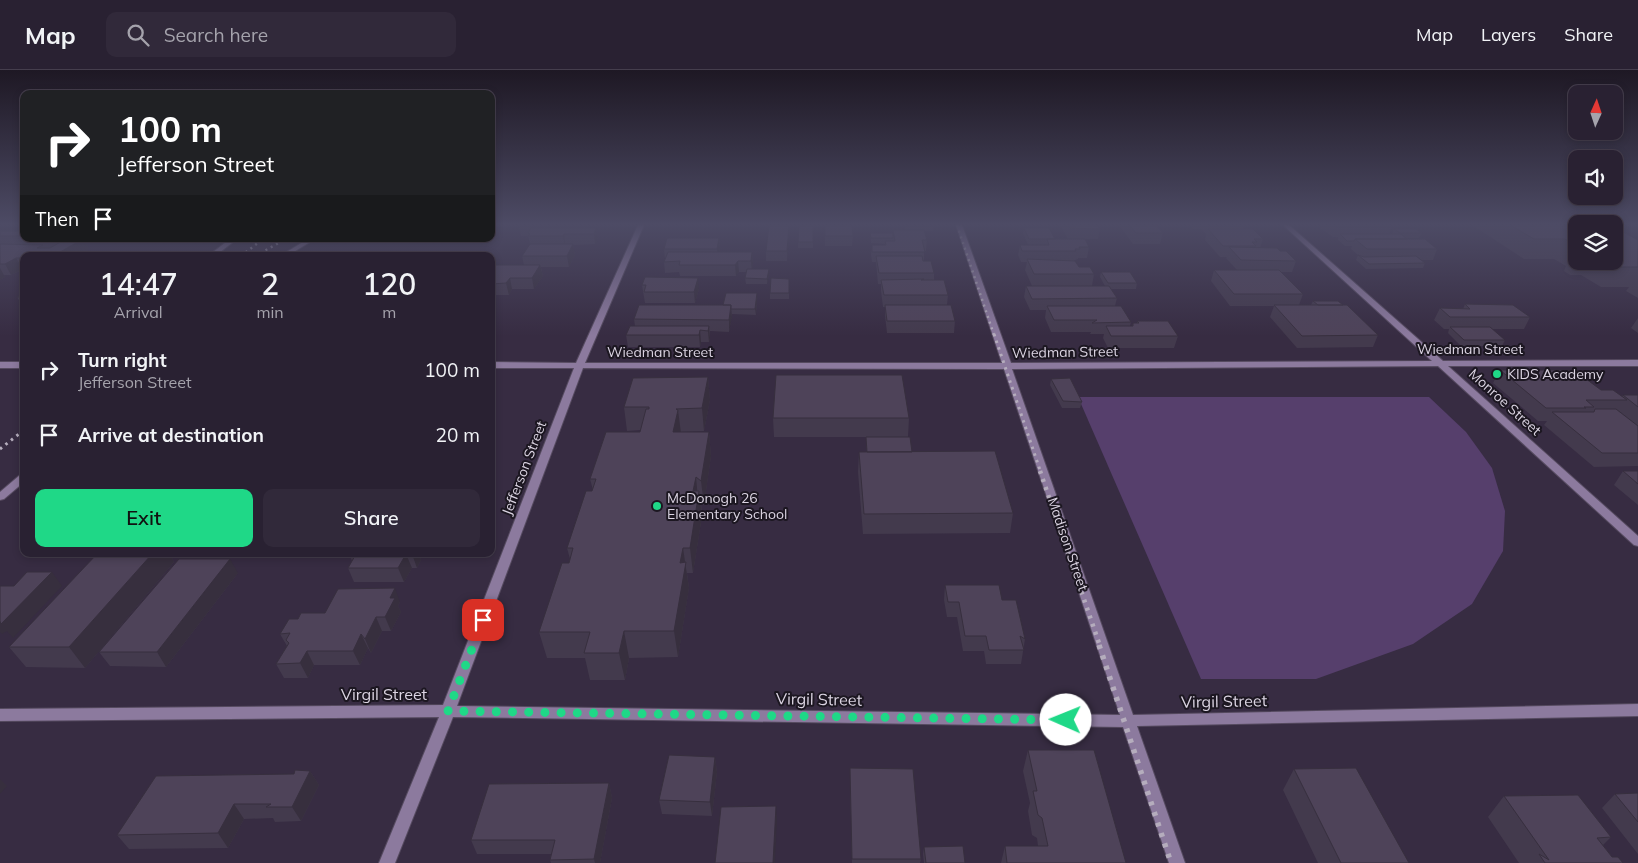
<!DOCTYPE html>
<style>
body{margin:0;font-family:Mulish,sans-serif;background:#31293a;color:#f1f3f6;height:100vh;display:flex;flex-direction:column;font-size:19px;white-space:nowrap}
*{box-sizing:border-box;margin:0}
p{font-size:16px;color:#a5a3ac}
.icon{flex:none;width:28px;height:28px;fill:none;stroke:currentColor;stroke-width:2;stroke-linecap:round;stroke-linejoin:round}
.map{position:relative;flex:1;overflow:hidden}
.drawer{position:absolute;left:20px;top:182px;width:475px;height:305px;display:flex;flex-direction:column;background:#292132;border-radius:10px;box-shadow:0 2px 8px #0003,0 0 0 1px #453e4d}
.drawer>*{flex:none}
.banner{position:absolute;left:20px;top:20px;width:475px;height:152px;border-radius:10px;box-shadow:0 2px 8px #0003,0 0 0 1px #453e4d;background:#202124;color:#fff;overflow:hidden}
.needle{width:32px;rotate:3deg}
.tools{position:absolute;left:1568px;top:15px;display:grid;gap:10px}
.tools a{display:grid;place-items:center;width:55px;height:55px;border-radius:10px;background:#292132;box-shadow:0 2px 8px #0003,0 0 0 1px #453e4d;font-size:25px}
.pin{position:absolute;display:grid;place-items:center;width:42px;height:42px;color:#fff;margin:-21px;border-radius:10px;box-shadow:0 2px 8px #0006}
.me{position:absolute;width:55px;margin:-28px;rotate:271deg;stroke-linejoin:round;filter:drop-shadow(0 0 4px #0008)}
.turn{display:flex;align-items:center;gap:18px;height:105px;padding:0 15px;font-size:22px}
.turn .icon{width:65px;height:65px;stroke-width:2.5}
.turn b{display:block;font-size:35px;line-height:42px}
.then{display:flex;align-items:center;height:48px;padding:0 15px;background:#0003;gap:10px;font-size:19px}
.eta{display:flex;justify-content:space-evenly;align-items:center;height:85px;text-align:center}
.eta b{font-size:30px;font-weight:600;line-height:35px}
.action{display:flex;gap:10px;margin-top:auto;padding:10px 15px}
.action a{flex:1;height:58px;border-radius:10px;background:#1fd887;color:#111;font-size:20px;font-weight:600;line-height:58px;text-align:center}
.action a+a{background:#31293a;color:#f1f3f6}
ul{padding:0;list-style:none}
li{display:flex;align-items:center;gap:15px;height:65px;padding:0 15px}
li div{flex:1}
li b{display:block;font-size:19px}
li em{font-style:normal}
header{display:flex;align-items:center;gap:30px;box-sizing:border-box;height:70px;padding:0 25px;background:#292132;border-bottom:1px solid #453e4d}
header strong{font-size:24px}
nav{display:flex;gap:28px;margin-inline-start:auto;font-size:18px}
.search{width:350px;height:45px;background:#31293a;display:flex;align-items:center;gap:12px;box-sizing:border-box;padding:0 18px;border-radius:10px;color:#a5a3ac;font-size:19px}
.map>svg:first-child{display:block}
</style>
<header>
<strong>Map</strong>
<div class="search"><svg class="icon" aria-label="search" viewBox="0 0 24 24"><circle cx="10" cy="10" r="6"/><path d="M15 15l6 6"/></svg>Search here</div>
<nav><a>Map</a><a>Layers</a><a>Share</a></nav>
</header>
<div class="map">
<svg width="1638" height="793" viewBox="0 0 1638 793">
<rect width="100%" height="100%" fill="#372c42"/>
<path fill="#563f6c" d="M1078,327H1429L1466,362L1492,398L1505,441L1503,481L1472,534L1413,574L1316,609H1201Z"/>
<g fill="none" stroke-linecap="round" stroke-linejoin="round">
<g stroke="#554a5f" stroke-width="2">
<path id="lane" d="M230,169H237L215,186H208Z"/>
</g>
<g stroke="#554a5f" stroke-width="2">
<path id="street" d="M638,155H644L585,293H1002L956,155H962L1011,293L1432,291L1283,155H1289L1443,291L1638,290V296H1448L1638,466V476L1634,475L1438,296L1012,299L1133,645L1638,634V646L1137,656L1185,793H1169L1123,657L453,647L395,793H379L439,647L0,651V639L443,635L574,298H491V292L576,293ZM583,298L1004,299L1120,645L457,636Z
M308,169H315L287,186H280Z
M0,292H24V298H0Z
M24,404V412L4,429L0,430V422L20,405Z"/>
</g>
<use href="#lane" fill="#8c7a9e" fill-rule="evenodd"/>
<use href="#street" fill="#8c7a9e" fill-rule="evenodd"/>
<path stroke="#b5adbd" stroke-width="2.5" stroke-dasharray="2 4" stroke-linecap="butt" d="M957,155L994,265
M241,186L263,169
M255,186L286,169"/>
<path stroke="#b5adbd" stroke-width="3" stroke-dasharray="2.5 4.5" stroke-linecap="butt" d="M994,264L1041,403
M0,379L24,360"/>
<path stroke="#b5adbd" stroke-width="4.5" stroke-dasharray="3 5.5" stroke-linecap="butt" d="M1040,401L1100,576"/>
<path stroke="#b5adbd" stroke-width="5.5" stroke-dasharray="4 7" stroke-linecap="butt" d="M1099,575L1171,793"/>
</g>
<path fill="#433a4d" d="M520,155H593V158H596L598,168L595,174L573,175L575,185L569,197H541L543,206L534,219H512L509,225H491V195H524L522,186L530,174L528,166H521L519,156Z
M790,155L787,191H766V181Z
M813,155V178H798V172Z
M825,155L853,166L852,176H825Z
M904,155H933V161H924L927,170L926,181H924V191L934,203V210L948,225L947,235L955,251L954,263H887L885,246V237H883L881,221V214H878L876,192H872L871,185L872,175H885V174L871,173L870,163H893V171V160H906Z
M1060,155H1097L1100,159L1098,169H1068Z
M1119,155H1156L1163,163L1160,174H1133Z
M1190,155H1244L1243,159L1263,169L1260,178L1280,181L1296,191L1292,202H1281L1303,224L1299,235H1311L1313,231L1378,265L1373,277L1297,278L1270,247L1274,236H1230L1211,211L1214,200H1237L1226,188L1227,187H1220L1205,170L1206,164L1201,159H1193Z
M1321,155H1390L1392,157L1389,164H1392L1394,159L1422,163L1419,168H1406L1437,179L1433,190H1421L1425,193L1423,198L1366,199L1356,190L1358,185L1351,179L1352,176H1345L1338,170V167H1333L1320,158Z
M1472,155H1576V191H1614L1638,170V228L1626,221L1629,217H1601L1581,205H1570L1564,201L1566,196L1554,189H1524Z
M1024,158L1055,169L1089,177L1087,188H1078V189L1075,190L1074,191L1079,197L1094,204L1092,216H1032L1025,200L1027,192H1021L1018,185L1020,175H1028L1023,163Z
M0,161H24V169H83L89,179L77,186H24V199L11,205H4L5,207L0,210Z
M719,168L720,178L719,182H752L753,193L752,199H769V205L767,214H746L745,208L747,202H739L736,206H680L679,202L665,203L664,192L665,189L664,179Z
M1101,202L1137,213L1136,219H1111L1117,228L1115,236L1131,252L1130,256H1132L1133,253H1137V251L1178,266L1174,278H1108L1103,268L1104,264H1090L1091,262H1051L1045,248L1046,240H1030L1024,227L1026,216H1105L1100,207Z
M789,209V229H770V223Z
M642,215L699,219L695,233H645Z
M24,223V238L17,227Z
M757,223V229L756,245L732,244L729,262L710,261V268L709,272H701L700,277H628L626,265L635,256L634,249L723,235Z
M1465,234L1530,247L1524,259H1492L1505,270L1502,276H1461L1448,263L1449,259H1444L1434,250L1440,238L1463,239Z
M1638,248V263L1631,258Z
M1500,300L1601,320L1622,327L1623,325H1638V396L1594,397L1544,355L1547,351H1538L1493,313Z
M708,307L710,330L704,361L680,362H709L711,386L704,435L701,433L702,446L693,503H687L689,518L678,587L629,588L625,610H590L585,588H547L539,562L569,493L570,489L567,478L593,420L590,409L640,362V360L627,361L624,337Z
M1051,309L1082,332L1080,338H1062L1050,315Z
M773,348H909L908,367H774Z
M866,367L912,382L1013,443L1010,463L863,464L858,402L859,382H867Z
M1623,401H1638V435L1614,415Z
M97,484H170L174,492L85,598L26,597L9,577Z
M349,484H419L421,490L417,498H412L404,512H354L348,498L352,491Z
M238,503L166,597L110,596L99,582Z
M945,515L1002,530L1025,569L1021,594H986L984,581H963L957,547H947L944,530Z
M400,532L398,536L401,542L391,561H382L371,583L368,578L360,595H314L308,608H284L276,594L287,576L280,564L298,549Z
M1028,680L1126,793H1001L1005,776H1038L1037,768L1032,765L1028,741L1030,733L1023,701Z
M715,687L717,702L712,746L662,744L659,730Z
M850,698L921,789L920,793H852L850,713Z
M1294,699L1409,793H1318L1283,720Z
M310,701L319,715L301,751L275,752L273,748L244,749L228,778L129,779L117,765L294,704Z
M609,713L612,728L600,793H551L550,790L551,784H477L471,770Z
M1638,723V784L1602,738L1615,724Z
M1504,726L1611,767L1603,775L1612,787L1623,793H1519L1488,747Z
M924,777L965,793H924L923,784Z"/>
<path fill="#372f3e" d="M590,155H593L594,161L590,164L589,156Z
M789,155H790L787,191V181Z
M596,158L598,168L595,174L594,164Z
M564,164L565,175V177L563,166Z
M719,168L720,178L718,190L717,179Z
M54,169H66L61,180L55,169Z
M83,169L89,179L77,186H53Z
M573,174L575,185L569,197L567,186Z
M752,182L753,193L752,202L751,191Z
M16,188L23,199L11,205L5,194Z
M738,191L739,202L736,206L735,195Z
M540,195L543,206L534,219L532,208Z
M0,198L5,207L0,210Z
M769,199V205L767,214V209Z
M510,208L512,219L509,225L506,213Z
M698,208L699,219L695,233L694,222Z
M757,223V229L756,245L755,239Z
M731,235L732,247L729,262V250Z
M709,256L710,268L709,272L708,261Z
M700,260L701,272L700,277L699,265Z
M708,307L710,330L704,361L702,338Z
M678,340L681,363L673,362Z
M709,362L711,386L704,435L701,411Z
M696,407L698,429L699,421L702,446L693,503L690,478L693,421Z
M683,478L689,518L678,587L674,561L680,493Z
M152,484H170L174,492L85,598L69,577Z
M406,484L412,498L404,512L398,498Z
M412,484H419L421,490L417,498Z
M230,489L238,503L166,597L157,582Z
M52,502L62,516L13,568L7,561L2,564L0,562V548Z
M395,518L400,532L398,536L401,542L391,561L385,547L390,528Z
M376,547L382,561L371,583L365,569Z
M624,561L629,588L625,610L619,583Z
M361,564L368,578L360,595L353,581Z
M307,581L314,595L308,608L300,593Z
M715,687L717,702L712,746L710,732Z
M310,701L319,715L301,751L292,737Z
M0,709L7,716L0,724Z
M609,713L612,728L600,793H595L594,789Z
M234,734L244,749L228,778L218,763Z
M776,736L777,751L775,793H773Z"/>
<path fill="#4e4359" stroke="#372f3e" d="M520,155H590L589,156H519Z
M769,155H789L787,181H766Z
M799,155H813V172H798Z
M825,155H852L853,166H825Z
M906,155H933L934,156H906Z
M1068,155H1097L1100,159L1070,158Z
M1129,155H1156L1163,163H1136Z
M1209,155H1229V156L1210,155Z
M1333,155H1390L1392,157H1337Z
M1510,155H1576V176L1565,169H1534Z
M1614,157L1638,170V197H1613L1603,191H1614Z
M531,158H596L594,164H564L563,166H528L530,164L528,163Z
M1024,158H1049L1055,169H1029Z
M1208,159H1253L1263,169H1254L1257,172H1252L1256,176H1223Z
M1394,159H1416L1422,163H1400Z
M893,160H924L927,170H922L925,182H872V175H886L885,171H895Z
M0,161H24V166H0Z
M870,163H893V168H871Z
M1340,164H1401L1407,169H1355L1354,171H1347Z
M667,168H719L717,179H664Z
M66,169H83L53,186H24V188H16L5,194H0V174L43,175L37,178H50Z
M1047,169H1085L1089,177H1079L1080,179H1075L1076,181H1022L1020,175H1049Z
M1355,169H1425L1437,179H1367Z
M530,174H573L567,186H522Z
M1229,177L1277,178L1280,181H1286L1296,191L1241,190Z
M668,182H752L751,191H738L735,195H679L680,191L664,192Z
M1358,185L1364,187L1416,186L1425,193L1369,194Z
M876,186H922L923,191H931L934,203H879Z
M1027,189L1075,191L1079,197H1090L1094,204H1034Z
M491,195H540L532,208H510L506,213L491,214Z
M747,199H769L767,209L745,208Z
M1214,200H1279L1303,224H1234Z
M1101,202H1130L1137,213H1108Z
M645,207L698,208L694,222H644L646,215H642Z
M771,208L789,209V223H770Z
M924,209L921,210H944L948,225H884L881,210Z
M1026,216H1109L1117,228L1032,229Z
M24,223V227H17Z
M726,223H757L755,239H731V235H723Z
M1313,231H1338L1343,235H1318Z
M1465,234L1513,235L1530,247H1450L1440,238L1470,239Z
M639,235H731L729,250L634,249Z
M885,235H951L955,251H887Z
M1274,235H1347L1378,265L1302,266Z
M1047,236H1121L1131,252L1092,253L1097,250H1054Z
M1137,251H1168L1178,266H1111L1106,256H1133V253H1139Z
M630,256H709L708,261L700,260L699,265H626Z
M1450,257H1490L1505,270H1464Z
M1500,300H1574L1601,320H1613L1627,330H1586L1594,337H1584L1586,338H1546Z
M776,305H902L909,348H773Z
M708,307L702,338L676,339L678,340L673,362H709L701,411L696,407L693,421H699L690,478H683L680,493L686,492L674,561H624L619,583H584L590,562H539L562,493H569L573,478H567L586,421H592L596,409H590L606,362H640L646,339H649V337H624L633,308Z
M1070,308L1082,332L1063,331L1051,309Z
M1623,325H1638V337Z
M1595,339H1616L1638,356V383H1602L1552,342H1594Z
M866,367H910L912,382H867Z
M995,381L1013,443L864,444L859,382Z
M1623,401H1638V414Z
M97,484H152L69,577H9Z
M356,484H412H406L398,498H348Z
M179,489H230L157,582H99Z
M27,502H52L1,554L0,551V516H14Z
M945,515H999L1002,530H1016L1025,569L1020,566L1024,580H989L986,566H965L959,532H948Z
M395,518L390,528H395L385,547H376L365,569L361,564L353,581H307L300,593L276,594L289,573L286,570L290,563L280,564L289,549H298L301,543H325L338,519Z
M1028,680H1094L1126,793H1007L1005,776H1048L1042,748L1038,745L1033,721H1037Z
M669,685L715,687L710,732L659,730Z
M850,698L913,699L921,789H852Z
M1356,698L1409,793H1341L1294,699Z
M295,700L310,701L292,737H266L271,734H234L218,763L117,765L156,706L294,704Z
M609,713L594,789L550,790L555,770H471L489,714Z
M1638,723V752L1615,724Z
M1578,725L1611,767L1597,768L1612,787H1618L1623,793H1545L1539,784L1549,790L1504,726Z
M776,736L773,793H715L721,737Z
M963,776L965,793H926L924,777Z"/>
<linearGradient id="sky" x2="0" y2="1"><stop stop-color="#1e1824"/><stop offset="0.58" stop-color="#4d4b65"/><stop offset="1" stop-color="#4d4b65" stop-opacity="0"/></linearGradient>
<rect width="1638" height="266" fill="url(#sky)"/>
<g fill="none" stroke-linecap="round" stroke-linejoin="round">
<path stroke="#1fd887" stroke-width="9" stroke-dasharray="0 16.2" d="M483,550L448,641L1066,650"/>
</g>
<g fill="#1fd887" stroke="#1c1721" stroke-width="2">
<circle cx="1497" cy="304" r="5"/>
<circle cx="657" cy="436" r="5"/>
</g>
<g text-anchor="middle" dominant-baseline="central" stroke-width="4" stroke-linejoin="round" paint-order="stroke">
<g font-size="14" fill="#dbd4e2" stroke="#1c1721">
<text x="1470" y="279">Wiedman Street</text>
<text x="660" y="282">Wiedman Street</text>
<text transform="translate(1065 282) rotate(-1)">Wiedman Street</text>
<text transform="translate(1505 332) rotate(42)">Monroe Street</text>
<text transform="translate(524 398) rotate(-69)">Jefferson Street</text>
<text transform="translate(1068 474) rotate(71)">Madison Street</text>
</g>
<g font-size="14" fill="#dbd4e2" stroke="#1c1721" text-anchor="start">
<text x="1507" y="304">KIDS Academy</text>
<text x="667" y="428">McDonogh 26<tspan x="667" dy="16">Elementary School</tspan></text>
</g>
<g font-size="16" fill="#dbd4e2" stroke="#1c1721">
<text x="384" y="624">Virgil Street</text>
<text transform="translate(819 629) rotate(1)">Virgil Street</text>
<text transform="translate(1224 631) rotate(-1)">Virgil Street</text>
</g>
</g>
</svg>
<div class="tools">
<a><svg class="needle" viewBox="-14 -14 28 28"><path d="M0-13l5 13h-10z" fill="#e53935"/><path d="M0 13l5-13h-10z" fill="#a5a3ac"/></svg></a>
<a><svg class="icon" aria-label="sound" viewBox="0 0 24 24"><path d="M4 9h4l5-4v14l-5-4H4zM17 9q2 3 0 6"/></svg></a>
<a><svg class="icon" aria-label="layers" viewBox="0 0 24 24"><path d="M12 4l9 5-9 5-9-5zM3 14l9 5 9-5"/></svg></a>
</div>
<div class="pin" style="left:483px;top:550px;background:#d93025"><svg class="icon" aria-label="arrive" viewBox="0 0 24 24"><path d="M6 21V4h12l-3 4 3 4H6"/></svg></div>
<svg class="me" style="left:1066px;top:650px" viewBox="-20 -20 40 40"><circle r="19" fill="#fff"/><path d="M0-13L10 11 0 6-10 11z" fill="#1fd887"/></svg>
<div class="banner">
<div class="turn"><svg class="icon" aria-label="right" viewBox="0 0 24 24"><path d="M7 20v-9h11M14 6l5 5-5 5"/></svg><div><b>100 m</b>Jefferson Street</div></div>
<div class="then">Then<svg class="icon" aria-label="arrive" viewBox="0 0 24 24"><path d="M6 21V4h12l-3 4 3 4H6"/></svg></div>
</div>
<section class="drawer">
<div class="eta">
<div><b>14:47</b><p>Arrival</p></div>
<div><b>2</b><p>min</p></div>
<div><b>120</b><p>m</p></div>
</div>
<ul>
<li><svg class="icon" aria-label="right" viewBox="0 0 24 24"><path d="M7 20v-9h11M14 6l5 5-5 5"/></svg><div><b>Turn right</b><p>Jefferson Street</p></div><em>100 m</em></li>
<li><svg class="icon" aria-label="arrive" viewBox="0 0 24 24"><path d="M6 21V4h12l-3 4 3 4H6"/></svg><div><b>Arrive at destination</b></div><em>20 m</em></li>
</ul>
<div class="action"><a>Exit</a><a>Share</a></div>
</section>
</div>
